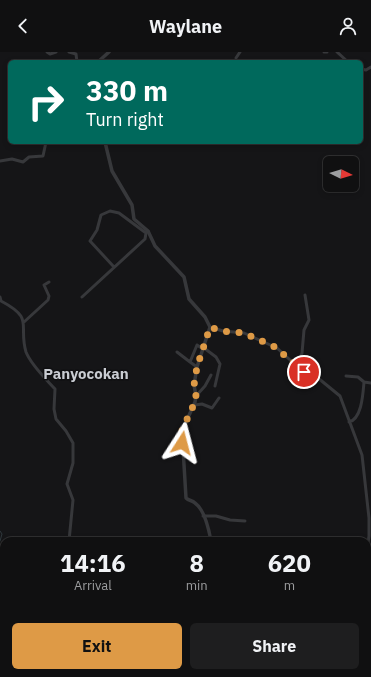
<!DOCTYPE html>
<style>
body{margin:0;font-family:"IBM Plex Sans",sans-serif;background:#1e1e1f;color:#f1f3f6;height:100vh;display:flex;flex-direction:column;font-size:15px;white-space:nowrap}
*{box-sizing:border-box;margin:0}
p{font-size:13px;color:#9c9d9f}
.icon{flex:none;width:22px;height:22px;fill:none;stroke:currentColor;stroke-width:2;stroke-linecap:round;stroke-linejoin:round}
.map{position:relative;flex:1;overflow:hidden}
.sheet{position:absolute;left:0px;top:485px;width:371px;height:140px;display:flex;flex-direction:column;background:#101011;border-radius:12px 12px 0 0;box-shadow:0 2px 6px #0003,0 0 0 1px #303031}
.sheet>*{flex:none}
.banner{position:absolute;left:8px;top:8px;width:355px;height:84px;border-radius:6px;box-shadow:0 2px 6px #0003,0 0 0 1px #303031;background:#00695c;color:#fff;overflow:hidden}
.needle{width:26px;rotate:95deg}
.buttons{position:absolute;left:323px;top:104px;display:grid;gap:8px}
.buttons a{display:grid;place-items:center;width:36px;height:36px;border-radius:6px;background:#101011;box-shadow:0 2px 6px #0003,0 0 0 1px #303031;font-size:20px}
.pin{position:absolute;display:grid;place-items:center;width:34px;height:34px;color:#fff;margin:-17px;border:2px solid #fff;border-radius:50%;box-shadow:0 1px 4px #0007}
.me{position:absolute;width:44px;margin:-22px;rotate:9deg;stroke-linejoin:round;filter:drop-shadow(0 0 3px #0008)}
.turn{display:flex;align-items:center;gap:14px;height:84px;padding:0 12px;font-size:18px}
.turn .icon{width:52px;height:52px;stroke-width:2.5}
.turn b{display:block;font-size:28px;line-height:34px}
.eta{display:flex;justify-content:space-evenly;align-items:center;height:68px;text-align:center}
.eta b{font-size:24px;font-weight:700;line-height:28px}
.cta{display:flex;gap:8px;margin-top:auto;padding:8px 12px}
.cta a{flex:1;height:46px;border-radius:6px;background:#de9a46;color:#111;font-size:16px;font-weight:700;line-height:46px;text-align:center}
.cta a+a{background:#1e1e1f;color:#f1f3f6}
header{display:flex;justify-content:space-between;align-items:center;height:52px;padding:0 12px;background:#101011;font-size:18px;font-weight:700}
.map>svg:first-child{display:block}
</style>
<header><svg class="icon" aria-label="back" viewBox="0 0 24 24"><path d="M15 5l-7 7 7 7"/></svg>Waylane<svg class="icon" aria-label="person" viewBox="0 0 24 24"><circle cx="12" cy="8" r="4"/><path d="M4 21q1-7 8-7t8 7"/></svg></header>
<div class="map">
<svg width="371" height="625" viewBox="0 0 371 625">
<rect width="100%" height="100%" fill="#151517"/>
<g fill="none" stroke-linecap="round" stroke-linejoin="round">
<path stroke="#30393e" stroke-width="1" d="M0,479L2,482L0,489
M0,506L4,508
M101,621L103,625
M59,625L60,621
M83,625L93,621"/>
<path stroke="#37383b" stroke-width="3" d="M47,0L50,2L56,0
M69,0L76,2L77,10
M324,0H327
M337,0L348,10
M236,6L240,0
M361,17L366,18L371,15
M0,109L12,107L23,110L29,105L43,104L46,90
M114,215L90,189L97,178L101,163L110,159L119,161L146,181L148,179
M0,245L1,249C35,267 18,272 26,300C31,313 46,327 55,337L54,357L56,367L66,379L73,391V411L67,432L73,448L69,489
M82,245L145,187L146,181
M24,270L48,248L49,244L44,233L49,230
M210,275L223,279L244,281L277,296L301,318L318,326L340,344L362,403L369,466V484L367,498
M204,296L216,305L220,312L215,334
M177,300L190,310
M197,315L190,310L197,293L203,297
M297,315L302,301L304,278L309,268L305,243
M346,324L358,325L364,330
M196,344L205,334L211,323
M195,353L202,352L212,356L219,346
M349,370C362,367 363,341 364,330L371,331
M203,464H216L230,468L245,469
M367,508L371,516
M367,540L371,533
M0,566L4,576
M367,603L371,602
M9,621L11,625
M45,621V625
M194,621V625
M266,621L269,625
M333,621L346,624
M62,625L63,621
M170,625L171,621"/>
<path stroke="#37383b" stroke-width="3.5" d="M79,10L99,9L109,0
M105,90L112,119L132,153L134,167L148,179L155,194L184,225L189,247L205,265L210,275L197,315L194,333L196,344L195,350L182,379L186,446C189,449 192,448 195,451C205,458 209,478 211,489
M0,617H4
M142,621L147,625
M239,625V621"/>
</g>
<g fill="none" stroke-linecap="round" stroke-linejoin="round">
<path stroke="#de9a46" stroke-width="7" stroke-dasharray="0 12.6" d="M182,391V378L195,350L196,344L194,333L197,315L210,275L222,279L244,281L275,295L304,320"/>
</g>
<g text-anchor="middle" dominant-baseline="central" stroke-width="3" stroke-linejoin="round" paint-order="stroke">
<g font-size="15" font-weight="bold" fill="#c9ccd2" stroke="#101012">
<text x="86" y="321">Panyocokan</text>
</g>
</g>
</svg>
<div class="buttons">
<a><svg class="needle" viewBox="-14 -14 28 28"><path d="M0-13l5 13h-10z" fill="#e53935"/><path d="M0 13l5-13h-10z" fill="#9c9d9f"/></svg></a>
</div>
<div class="pin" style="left:304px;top:320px;background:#d93025"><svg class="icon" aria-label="arrive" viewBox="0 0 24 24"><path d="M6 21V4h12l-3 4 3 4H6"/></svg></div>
<svg class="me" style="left:182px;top:391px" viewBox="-20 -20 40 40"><path d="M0-17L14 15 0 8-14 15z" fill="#de9a46" stroke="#fff" stroke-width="4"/></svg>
<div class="banner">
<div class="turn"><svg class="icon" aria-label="right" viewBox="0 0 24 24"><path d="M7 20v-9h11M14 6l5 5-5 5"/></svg><div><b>330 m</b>Turn right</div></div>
</div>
<section class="sheet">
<div class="eta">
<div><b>14:16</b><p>Arrival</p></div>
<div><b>8</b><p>min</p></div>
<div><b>620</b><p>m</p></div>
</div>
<div class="cta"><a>Exit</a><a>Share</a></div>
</section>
</div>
